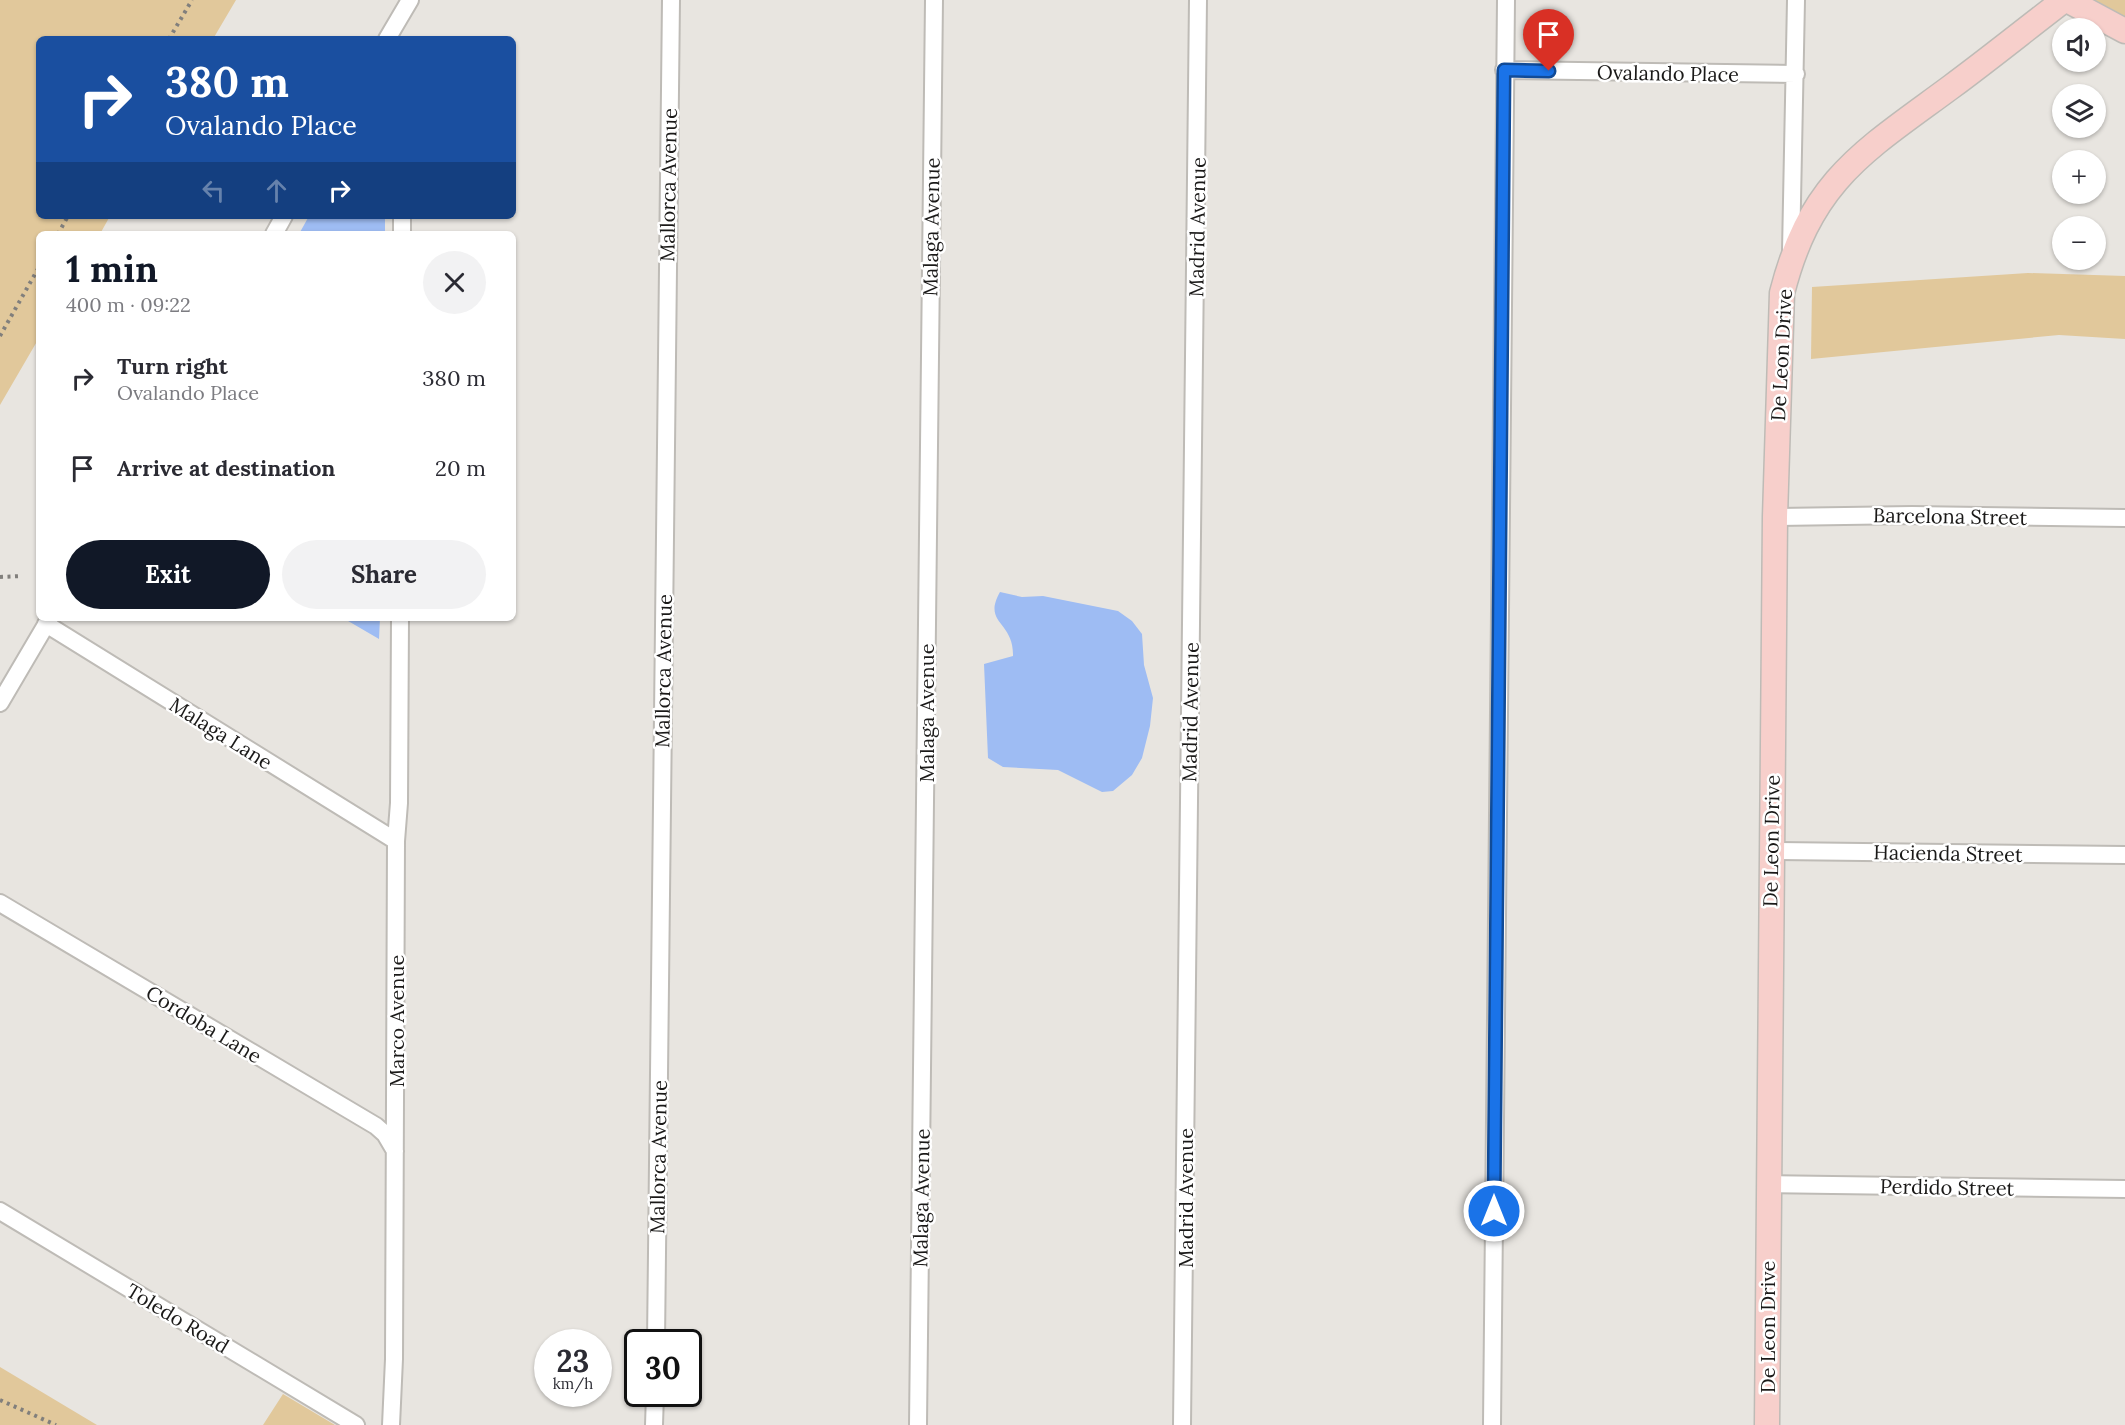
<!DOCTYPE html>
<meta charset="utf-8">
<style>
body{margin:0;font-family:Lora,serif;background:#f2f2f3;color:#2b2b33;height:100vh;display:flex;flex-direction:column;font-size:22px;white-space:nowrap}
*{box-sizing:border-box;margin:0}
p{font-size:20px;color:#7c7c81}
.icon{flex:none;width:33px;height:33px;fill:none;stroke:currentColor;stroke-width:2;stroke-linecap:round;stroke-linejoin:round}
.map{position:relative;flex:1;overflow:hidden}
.details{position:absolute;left:36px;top:231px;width:480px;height:390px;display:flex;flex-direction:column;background:#fff;border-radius:9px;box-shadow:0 2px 4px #0004}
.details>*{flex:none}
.banner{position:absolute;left:36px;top:36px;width:480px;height:183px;border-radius:9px;box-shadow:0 2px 4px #0004;background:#1a4fa0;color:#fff;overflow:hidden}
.fabs{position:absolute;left:2052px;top:18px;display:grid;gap:12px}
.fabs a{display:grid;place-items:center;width:54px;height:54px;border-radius:50%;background:#fff;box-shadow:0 2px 4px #0004;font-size:30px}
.speed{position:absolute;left:534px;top:1329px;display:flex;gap:12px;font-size:30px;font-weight:700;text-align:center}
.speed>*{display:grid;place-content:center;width:78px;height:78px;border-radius:50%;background:#fff;box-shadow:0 2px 4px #0004;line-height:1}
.speed small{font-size:15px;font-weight:400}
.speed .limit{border:3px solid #111;border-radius:9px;background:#fff;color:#111}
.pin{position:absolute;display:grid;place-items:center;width:51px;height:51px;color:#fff;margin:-62px -26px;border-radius:50% 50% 50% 0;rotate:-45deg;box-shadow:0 0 6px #0007}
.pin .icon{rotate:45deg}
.me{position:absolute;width:66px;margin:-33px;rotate:0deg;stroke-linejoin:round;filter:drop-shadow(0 0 4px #0008)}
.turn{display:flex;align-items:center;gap:21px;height:126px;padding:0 30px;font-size:27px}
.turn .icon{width:78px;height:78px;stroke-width:2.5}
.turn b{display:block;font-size:42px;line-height:51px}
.lanes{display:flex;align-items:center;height:57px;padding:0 30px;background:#0003;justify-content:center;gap:30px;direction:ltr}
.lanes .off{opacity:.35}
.round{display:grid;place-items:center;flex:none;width:63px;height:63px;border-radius:32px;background:#f2f2f3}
.head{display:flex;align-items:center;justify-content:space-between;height:102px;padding:0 30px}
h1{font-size:36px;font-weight:700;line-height:45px;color:#111827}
.action{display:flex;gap:12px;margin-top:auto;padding:12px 30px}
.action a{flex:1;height:69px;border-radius:36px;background:#111827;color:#fff;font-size:24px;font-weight:700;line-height:69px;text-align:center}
.action a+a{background:#f2f2f3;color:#2b2b33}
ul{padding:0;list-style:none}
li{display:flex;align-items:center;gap:18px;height:90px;padding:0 30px}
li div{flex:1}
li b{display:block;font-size:22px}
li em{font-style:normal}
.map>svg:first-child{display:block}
</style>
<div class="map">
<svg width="2125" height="1425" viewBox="0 0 2125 1425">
<rect width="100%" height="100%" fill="#e8e5e0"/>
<path fill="#e1c89b" d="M0,0H236L213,39H39V216H110L100,234H39V338L0,405Z
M2089,0H2125V19Z
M2028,273L2125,276V339L2059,335L1811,359L1812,287Z
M0,1367L97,1425H0Z
M283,1394L335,1425H263Z"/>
<path fill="#9ebcf3" d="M309,216H385V234H299Z
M1000,592L1022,597L1043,596L1118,611L1132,621L1142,634L1144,665L1153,698L1150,726L1142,758L1132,775L1113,791L1102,792L1058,770L1003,767L988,758L984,664L1013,656C1014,621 982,624 1000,592Z
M343,618H380L379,639Z"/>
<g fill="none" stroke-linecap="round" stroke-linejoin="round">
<g stroke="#bebbb6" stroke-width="20">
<path id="street" d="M387,39L410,0
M1504,70L1796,74
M274,234L284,216
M402,234V216
M1791,251L1796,0
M1775,517L1912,515L2125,518
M46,624L396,841
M0,703L50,618
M1770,851L2125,855
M0,903L376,1126L385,1134L395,1151
M1769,1184L2125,1189
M0,1211L356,1425
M656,1342L671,0
M391,1425L394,1359L396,841L399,803L400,618
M654,1425L655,1394
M918,1425L934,0
M1182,1425L1198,0
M1492,1425L1506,0"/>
</g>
<g stroke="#bebbb6" stroke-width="27">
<path id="secondary" d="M2067,0L2125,31
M1767,1425L1775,517L1782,293C1811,180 1863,152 1951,87C1989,59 2026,29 2064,0"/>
</g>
<path stroke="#817f7c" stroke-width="4" stroke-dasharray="3 4.5" stroke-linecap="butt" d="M169,39L192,0
M58,234L68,216
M0,336L39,267
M0,577L22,576
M0,1400L56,1425"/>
<use href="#street" stroke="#fff" stroke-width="16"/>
<use href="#secondary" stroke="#f7cfcb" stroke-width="24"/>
</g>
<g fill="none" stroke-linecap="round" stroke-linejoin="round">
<g stroke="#114b97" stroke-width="15">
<path id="route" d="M1494,1211L1504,70L1549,71"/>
</g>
<use href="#route" stroke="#1a73e8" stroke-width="10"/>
</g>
<g text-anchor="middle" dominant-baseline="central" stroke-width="5" stroke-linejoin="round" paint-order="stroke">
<g font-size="20" fill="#1a1918" stroke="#fff">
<text transform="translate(1668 73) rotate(1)">Ovalando Place</text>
<text transform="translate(668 185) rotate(-89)">Mallorca Avenue</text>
<text transform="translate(931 227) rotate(-89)">Malaga Avenue</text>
<text transform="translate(1197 227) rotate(-89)">Madrid Avenue</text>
<text transform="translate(1781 355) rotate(-87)">De Leon Drive</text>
<text transform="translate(1950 516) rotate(1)">Barcelona Street</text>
<text transform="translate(663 671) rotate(-89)">Mallorca Avenue</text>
<text transform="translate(1190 712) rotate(-89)">Madrid Avenue</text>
<text transform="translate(926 713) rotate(-90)">Malaga Avenue</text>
<text transform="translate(221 733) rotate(32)">Malaga Lane</text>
<text transform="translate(1771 841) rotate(-89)">De Leon Drive</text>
<text transform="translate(1948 853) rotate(1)">Hacienda Street</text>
<text transform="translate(396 1021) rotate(-90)">Marco Avenue</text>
<text transform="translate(204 1024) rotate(31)">Cordoba Lane</text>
<text transform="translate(658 1157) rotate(-89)">Mallorca Avenue</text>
<text transform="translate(1947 1187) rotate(1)">Perdido Street</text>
<text transform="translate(921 1198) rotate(-89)">Malaga Avenue</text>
<text transform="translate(1185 1198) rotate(-90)">Madrid Avenue</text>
<text transform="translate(178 1318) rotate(31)">Toledo Road</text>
<text transform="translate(1767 1327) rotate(-90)">De Leon Drive</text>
</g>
</g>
</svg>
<div class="fabs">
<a><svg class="icon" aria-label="sound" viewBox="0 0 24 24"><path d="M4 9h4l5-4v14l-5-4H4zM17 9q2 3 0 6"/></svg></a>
<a><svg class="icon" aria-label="layers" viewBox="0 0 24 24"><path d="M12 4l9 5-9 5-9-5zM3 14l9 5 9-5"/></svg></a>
<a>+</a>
<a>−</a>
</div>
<div class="speed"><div>23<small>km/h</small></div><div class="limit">30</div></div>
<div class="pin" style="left:1549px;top:71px;background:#d93025"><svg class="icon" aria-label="arrive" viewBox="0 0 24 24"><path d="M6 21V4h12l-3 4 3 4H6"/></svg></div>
<svg class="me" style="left:1494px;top:1211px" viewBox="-20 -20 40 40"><circle r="17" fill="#1a73e8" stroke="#fff" stroke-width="3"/><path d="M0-11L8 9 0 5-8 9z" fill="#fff"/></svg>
<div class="banner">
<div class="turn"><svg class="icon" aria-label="right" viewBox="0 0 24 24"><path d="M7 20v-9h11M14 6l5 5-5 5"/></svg><div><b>380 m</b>Ovalando Place</div></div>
<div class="lanes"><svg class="icon off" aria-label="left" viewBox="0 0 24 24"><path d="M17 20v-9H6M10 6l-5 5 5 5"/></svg><svg class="icon off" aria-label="ahead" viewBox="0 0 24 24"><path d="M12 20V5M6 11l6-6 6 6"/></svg><svg class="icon" aria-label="right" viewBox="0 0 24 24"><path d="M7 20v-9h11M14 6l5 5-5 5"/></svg></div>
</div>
<section class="details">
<div class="head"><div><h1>1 min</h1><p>400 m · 09:22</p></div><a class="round"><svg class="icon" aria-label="close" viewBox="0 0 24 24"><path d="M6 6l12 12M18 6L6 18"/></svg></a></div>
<ul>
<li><svg class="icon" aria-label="right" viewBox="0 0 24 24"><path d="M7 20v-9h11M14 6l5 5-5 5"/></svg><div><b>Turn right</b><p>Ovalando Place</p></div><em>380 m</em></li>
<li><svg class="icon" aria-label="arrive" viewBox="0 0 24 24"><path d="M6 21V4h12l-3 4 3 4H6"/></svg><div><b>Arrive at destination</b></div><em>20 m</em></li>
</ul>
<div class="action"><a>Exit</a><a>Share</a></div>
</section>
</div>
